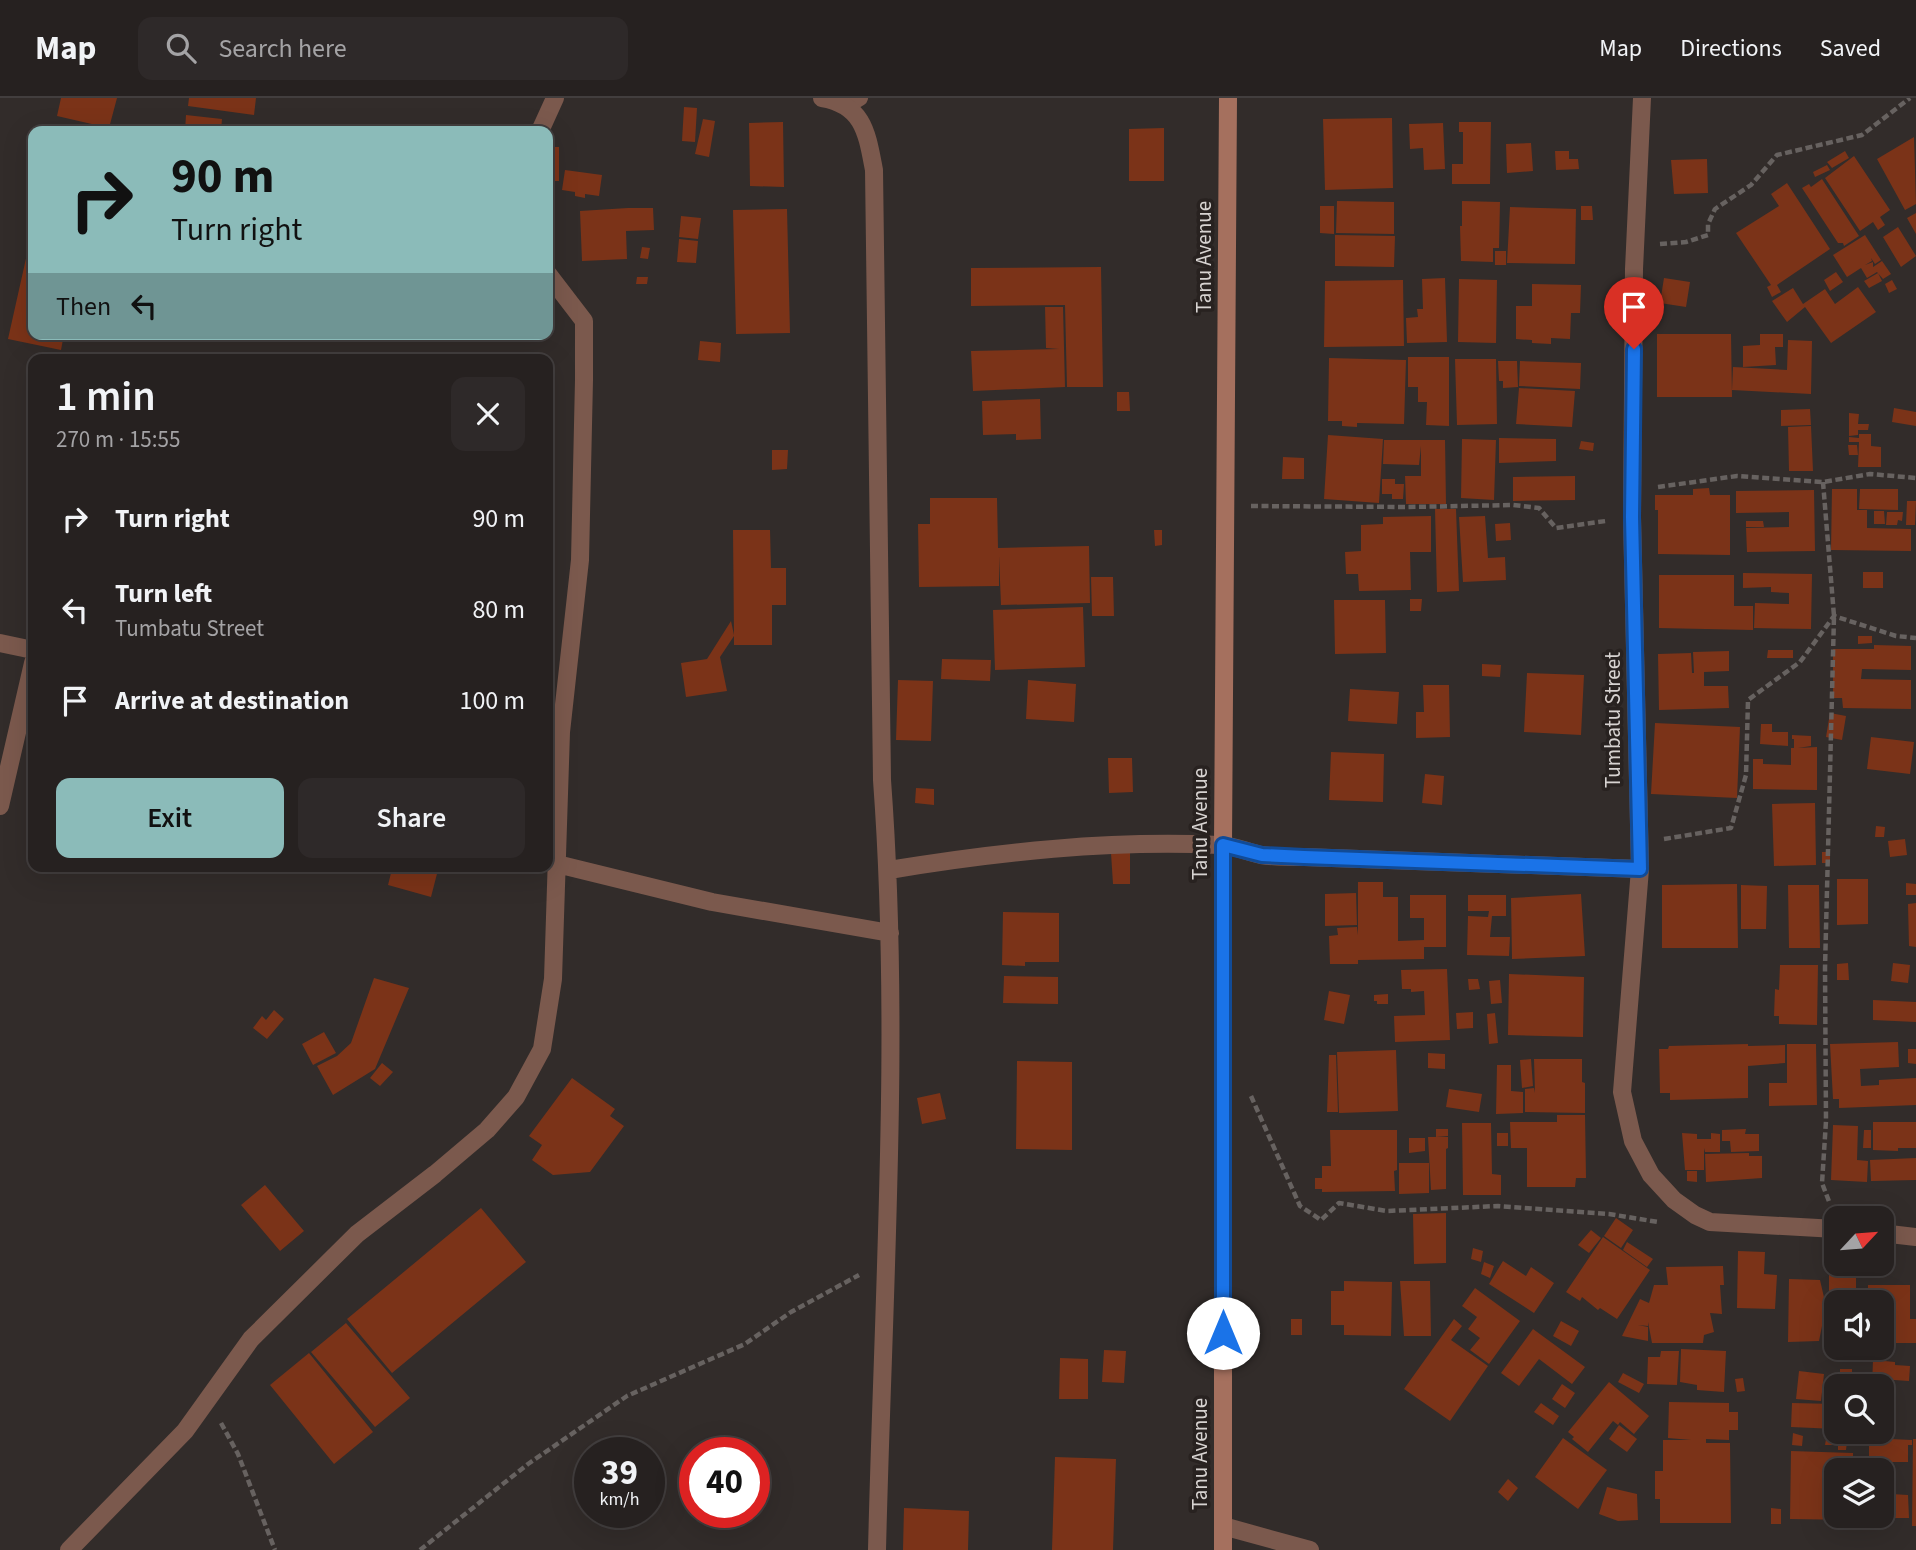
<!DOCTYPE html>
<meta charset="utf-8">
<style>
body{margin:0;font-family:"Source Sans 3",sans-serif;background:#2e2929;color:#f1f3f6;height:100vh;display:flex;flex-direction:column;font-size:26px;white-space:nowrap}
*{box-sizing:border-box;margin:0}
p{font-size:23px;color:#a4a3a5}
.icon{flex:none;width:38px;height:38px;fill:none;stroke:currentColor;stroke-width:2;stroke-linecap:round;stroke-linejoin:round}
.map{position:relative;flex:1;overflow:hidden}
.drawer{position:absolute;left:28px;top:256px;width:525px;height:518px;display:flex;flex-direction:column;background:#262120;border-radius:14px;box-shadow:0 7px 28px #0002,0 0 0 2px #423e3e}
.drawer>*{flex:none}
.hud{position:absolute;left:28px;top:28px;width:525px;height:214px;border-radius:14px;box-shadow:0 7px 28px #0002,0 0 0 2px #423e3e;background:#8bbbb9;color:#111;overflow:hidden}
.needle{width:46px;rotate:64deg}
.fabs{position:absolute;left:1824px;top:1108px;display:grid;gap:14px}
.fabs a{display:grid;place-items:center;width:70px;height:70px;border-radius:14px;background:#262120;box-shadow:0 7px 28px #0002,0 0 0 2px #423e3e;font-size:35px}
.speed{position:absolute;left:574px;top:1339px;display:flex;gap:14px;font-size:35px;font-weight:700;text-align:center}
.speed>*{display:grid;place-content:center;width:91px;height:91px;border-radius:50%;background:#262120;box-shadow:0 7px 28px #0002,0 0 0 2px #423e3e;line-height:1}
.speed small{font-size:18px;font-weight:400}
.speed .limit{border:10px solid #d22;background:#fff;color:#111}
.pin{position:absolute;display:grid;place-items:center;width:60px;height:60px;color:#fff;margin:-72px -30px;border-radius:50% 50% 50% 0;rotate:-45deg;box-shadow:0 0 7px #0007}
.pin .icon{rotate:45deg}
.me{position:absolute;width:77px;margin:-38px;rotate:0deg;stroke-linejoin:round;filter:drop-shadow(0 0 5px #0008)}
.turn{display:flex;align-items:center;gap:24px;height:147px;padding:0 28px;font-size:32px}
.turn .icon{width:91px;height:91px;stroke-width:2.5}
.turn b{display:block;font-size:49px;line-height:60px}
.then{display:flex;align-items:center;height:66px;padding:0 28px;background:#0003;gap:14px;font-size:26px}
.round{display:grid;place-items:center;flex:none;width:74px;height:74px;border-radius:14px;background:#2e2929}
.summary{display:flex;align-items:center;justify-content:space-between;height:119px;padding:0 28px}
h1{font-size:42px;font-weight:600;line-height:52px}
.action{display:flex;gap:14px;margin-top:auto;padding:14px 28px}
.action a{flex:1;height:80px;border-radius:14px;background:#8bbbb9;color:#111;font-size:28px;font-weight:600;line-height:80px;text-align:center}
.action a+a{background:#2e2929;color:#f1f3f6}
ul{padding:0;list-style:none}
li{display:flex;align-items:center;gap:21px;height:91px;padding:0 28px}
li div{flex:1}
li b{display:block;font-size:26px}
li em{font-style:normal}
header{display:flex;align-items:center;gap:42px;box-sizing:border-box;height:98px;padding:0 35px;background:#262120;border-bottom:2px solid #423e3e}
header strong{font-size:33px}
nav{display:flex;gap:38px;margin-inline-start:auto;font-size:24px}
.search{width:490px;height:63px;background:#2e2929;display:flex;align-items:center;gap:18px;box-sizing:border-box;padding:0 24px;border-radius:14px;color:#a4a3a5;font-size:26px}
.map>svg:first-child{display:block}
</style>
<header>
<strong>Map</strong>
<div class="search"><svg class="icon" aria-label="search" viewBox="0 0 24 24"><circle cx="10" cy="10" r="6"/><path d="M15 15l6 6"/></svg>Search here</div>
<nav><a>Map</a><a>Directions</a><a>Saved</a></nav>
</header>
<div class="map">
<svg width="1916" height="1452" viewBox="0 0 1916 1452">
<rect width="100%" height="100%" fill="#322c2a"/>
<path fill="#7b3318" d="M61,0H117L109,30L57,18Z
M189,0H256L254,17L188,8Z
M684,9L697,10L695,44L682,43Z
M186,17L222,21L221,33H185Z
M1392,20L1393,90L1325,92L1323,21Z
M703,21L715,23L709,59L695,56Z
M783,24L784,89L750,88L749,25Z
M1459,24H1491L1490,86H1452V66H1463V34H1459Z
M1443,25L1445,71L1424,72L1423,50L1410,51L1409,26Z
M1164,30V83H1129V31Z
M1914,39L1916,106L1905,112L1877,61Z
M1531,45L1533,73L1507,75L1506,46Z
M548,49H559V83H548Z
M1555,53H1569V61H1578L1579,71L1556,72Z
M1845,53L1849,60L1832,70L1827,64Z
M1854,58L1890,112L1880,119L1885,127L1878,132L1873,124L1860,133L1825,80Z
M1707,61L1708,95L1674,96L1671,62Z
M1827,67L1830,72L1815,79L1813,74Z
M565,72L602,77L599,98L585,96V100L575,98V94L562,92Z
M1822,81L1859,138L1844,148L1843,145H1838L1802,90L1809,86L1811,89Z
M1787,85L1830,151L1777,187L1781,194L1772,199L1767,189L1771,187L1736,135L1779,108L1771,96Z
M1337,103L1394,104V136L1336,135Z
M1462,103L1500,104L1499,150H1493V164L1461,163L1460,128H1462Z
M1320,108H1334V136L1320,135Z
M1581,108H1592L1593,122H1581Z
M1510,109L1576,111L1575,166L1507,165Z
M628,110H653L654,132L626,133L627,161L582,163L580,113Z
M787,111L790,235L736,236L733,112Z
M1916,115V136L1907,120Z
M681,118L701,120L698,141L679,139Z
M1898,129L1916,158L1901,169L1883,139Z
M1335,137L1395,138L1394,169L1335,168Z
M1865,137L1881,162L1875,166L1871,160L1872,163L1865,167L1873,164V169L1882,163L1891,176L1883,181L1877,174L1867,180L1861,170L1847,179L1833,157Z
M679,141L698,143L696,165L677,164Z
M29,147L33,148V236H64L61,252L8,241Z
M642,149L650,150L648,161L640,160Z
M1495,153H1506V167H1495Z
M1101,169L1103,289H1067L1065,207L971,208V170Z
M1836,174L1843,184L1830,193L1824,182Z
M1878,175L1882,183L1869,190L1864,183Z
M637,179H648L647,186H636Z
M1445,180L1447,244L1407,245L1406,220L1418,219L1417,211H1423L1422,181Z
M1664,180L1690,184L1686,209L1660,205Z
M1459,181L1497,182L1496,245L1458,244Z
M1403,182L1404,248L1324,249L1325,183Z
M1892,182L1897,191L1889,195L1885,186Z
M1532,186L1581,187L1580,215H1571L1570,241L1551,240V246L1532,245V242L1516,241V208H1532Z
M1858,189L1876,214L1831,245L1805,209L1787,224L1772,203L1793,190L1803,206L1825,191L1835,206Z
M1045,209H1063L1065,289L973,293L971,253L1059,251L1046,250Z
M1657,236H1731L1732,299H1657Z
M1760,236H1783V249H1775L1776,267L1743,269V248L1760,247Z
M1788,242L1812,243L1811,296L1732,292L1733,269L1787,272Z
M700,243L721,245L720,264L698,262Z
M1408,259H1449V328L1426,327L1427,304H1418V289H1408Z
M1329,260L1406,262L1404,326L1357,325V329L1342,328V323H1328Z
M1455,261H1496L1497,326L1457,327Z
M1498,263H1517L1518,289L1503,290V283H1499Z
M1520,263L1581,265L1580,291L1519,288Z
M1519,290L1575,293L1572,329L1516,326Z
M1117,294H1129L1130,313H1117Z
M1040,301L1041,341L1016,342V336L983,337L982,303Z
M1894,310L1916,314V328L1892,324Z
M1810,311L1811,327L1781,328V312Z
M1849,315L1859,316L1858,326H1869L1868,332H1858V337L1849,338Z
M1811,328L1813,373H1789L1788,329Z
M1859,336H1871V348L1881,349V369H1858L1859,344H1849V339L1859,340Z
M1328,337L1383,341L1379,405L1324,401Z
M1499,340L1556,341V363L1499,365Z
M1462,341L1496,342L1494,402L1461,400Z
M1384,342H1445L1446,406H1406L1405,378H1421V348L1419,367L1383,366Z
M1581,343L1594,345L1593,353L1579,351Z
M1848,347H1857L1858,357H1849Z
M772,352H788L787,371L772,372Z
M1283,359L1304,360V381H1282Z
M1575,378V402L1513,403V379Z
M1382,381H1395V386H1404L1403,401H1392V396H1382Z
M1709,390L1710,397H1730V457L1658,456V412H1655V397H1693V391Z
M1832,391H1857V412H1867V430L1911,431V453L1831,452Z
M1860,391H1898V412L1859,411Z
M1814,392L1815,453L1747,454L1746,430L1789,429V414L1736,415V393Z
M930,400H997L998,450L1089,448L1090,505L1001,507L999,458V488L919,489L918,426H930Z
M1907,403H1916L1915,427H1906Z
M1435,411H1456L1459,493L1437,494Z
M1874,413H1884L1885,426H1874Z
M1887,414H1903L1902,423L1898,422L1897,427H1886Z
M1431,418V454H1410L1411,492L1359,493L1358,476H1346L1345,454L1361,453V427L1383,426V419Z
M1485,418L1488,460L1505,459L1506,482L1463,484L1459,419Z
M1746,423H1763L1764,429H1746Z
M1510,425L1511,442L1496,443L1495,426Z
M733,432H770L771,470H786V507H772V547H734V538L720,559L727,593L686,599L681,565L707,561L731,523L734,537Z
M1154,432H1162V447L1155,448Z
M1863,474H1883V490H1863Z
M1743,475L1812,476L1811,531L1754,530L1755,505L1789,506V495L1771,494V489L1743,490Z
M1659,477H1734V508H1753V532L1659,530Z
M1091,479H1113L1114,518H1092Z
M1410,501H1422L1421,513H1410Z
M1334,502H1385L1386,555L1335,556Z
M1083,509L1085,569L995,572L993,512Z
M1858,538H1872V545L1858,546Z
M1874,547L1911,548V572L1862,571L1861,581L1911,582V611L1843,610L1842,600H1833V551H1874Z
M1768,552H1793V560H1767Z
M1729,553V573L1704,574V588H1728L1729,610L1659,612L1658,556L1691,555L1692,575H1694L1693,554Z
M942,561L991,562L990,583L941,581Z
M1482,566L1501,567L1500,579L1482,578Z
M1527,575L1584,577L1581,637L1524,634Z
M898,582L933,583L931,643L896,642Z
M1028,582L1076,586L1074,624L1026,621Z
M1423,587H1449L1450,639L1416,640V614H1424Z
M1350,591L1399,594L1397,626L1348,623Z
M1830,615L1846,618L1842,642L1826,639Z
M1655,625L1740,629L1737,700L1651,696Z
M1761,626H1772V634H1788V648L1760,646Z
M1792,637L1811,638V648L1798,650L1817,649V692L1753,691V661H1763V666L1791,667V650H1794V641H1792Z
M1871,639L1914,644L1910,676L1867,671Z
M1331,654L1384,656L1383,704L1329,702Z
M1108,660H1132L1133,694L1109,695Z
M1425,676L1444,678L1442,707L1422,705Z
M916,690L934,691V707L915,705Z
M1815,705L1816,767L1774,768L1772,706Z
M1876,728L1885,729L1884,739H1875Z
M1905,741L1907,757L1890,759L1888,743Z
M1130,754V786H1113L1111,755Z
M1822,754H1830V765H1822Z
M369,768H439L431,799L388,787L391,775Z
M1837,781H1868V826L1837,827Z
M1358,784H1383V799H1398V843L1424,842V820H1410V797H1446V849H1424V861L1358,862V866H1330L1329,838L1338,837L1337,830L1357,829L1358,837Z
M1906,785L1916,786V797H1906Z
M1737,786L1738,850H1662V787Z
M1741,787L1767,788L1766,831H1741Z
M1788,787H1819L1820,850H1789Z
M1356,795L1357,827L1325,828V796Z
M1581,796L1585,858L1512,861L1511,800Z
M1468,797H1506V818H1492L1490,839H1510L1509,858L1467,857L1468,818L1488,819L1489,813H1468Z
M1916,805V849L1909,848L1908,806Z
M1003,814L1059,815V864H1025V868L1002,867Z
M1848,865L1849,882H1837V866Z
M1893,865L1910,867L1908,885L1891,883Z
M1780,867H1818L1817,927L1779,926V918H1774L1775,891L1779,892Z
M1447,871L1450,942L1395,944L1394,918L1425,917L1424,893L1411,894V891H1402L1401,872Z
M1509,876L1584,879L1583,939L1508,937Z
M1004,878L1058,879V906L1003,905Z
M374,880L409,890L375,971L333,997L317,968L337,958L351,945Z
M1468,881H1478L1480,891L1469,892Z
M1500,882L1502,905L1491,906L1489,883Z
M1329,893L1350,897L1344,926L1324,922Z
M1388,896V906H1377V903H1374V897Z
M1873,902L1916,904V924L1873,922Z
M274,912L284,921L267,941L253,930L262,918L266,922Z
M1473,914V930L1457,931L1456,915Z
M1495,915L1498,945L1489,946L1487,916Z
M324,934L336,955L313,967L302,946Z
M1898,944L1899,969L1860,971L1861,988L1879,987V982L1916,980V1007L1839,1010V1001H1833L1830,946Z
M1748,946V948L1785,947V965L1748,968V1000L1670,1002V995H1660L1659,951H1668L1669,948Z
M1787,946H1816L1817,1007L1769,1008V985H1787Z
M1908,951H1916V966L1908,965Z
M1396,952L1398,1013L1339,1015L1337,954Z
M1428,955L1445,956V971L1428,970Z
M1329,957H1336L1338,1014H1327Z
M1531,961L1533,988L1522,990L1520,962Z
M1534,961H1582V984L1585,985V1015L1525,1014V991L1534,990L1535,995Z
M1017,963L1072,964V1052L1016,1051Z
M382,965L393,974L380,988L370,980Z
M1497,967H1511V993L1523,994V1015L1496,1016Z
M572,980L615,1011L610,1018L624,1028L590,1074L553,1077L532,1062L542,1047L529,1038Z
M1449,991L1482,996L1479,1014L1446,1009Z
M940,995L946,1021L922,1026L917,1000Z
M1557,1017H1585L1586,1080H1576L1575,1089H1527V1050H1511L1510,1024H1557Z
M1873,1024H1916V1050H1898V1053L1873,1052Z
M1462,1025H1491L1492,1076L1501,1077V1097H1463Z
M1833,1027L1858,1028L1857,1062L1868,1063L1867,1084L1831,1082Z
M1436,1031H1448V1038L1436,1039Z
M1746,1031L1745,1036H1759V1053L1731,1054L1730,1043H1722V1032Z
M1330,1032H1397V1072L1394,1073L1395,1093L1322,1094V1091H1315V1080H1322V1068H1331Z
M1864,1032H1871V1050H1863Z
M1497,1035H1508V1048H1497Z
M1682,1035L1697,1036V1041H1711V1035L1720,1036V1054H1705L1704,1050V1072H1685Z
M1428,1039H1448V1050L1446,1051V1091L1431,1092Z
M1409,1040H1425V1053L1409,1055Z
M1749,1055V1058H1762V1080L1706,1084L1705,1056Z
M1916,1060V1082L1871,1083L1870,1062Z
M1399,1065H1429V1095L1399,1096Z
M1687,1073H1697V1084L1687,1083Z
M265,1087L304,1133L280,1153L241,1107Z
M481,1110L526,1164L392,1275L347,1221Z
M1446,1115V1165L1414,1166L1413,1116Z
M1616,1120L1633,1132L1621,1150L1604,1138Z
M1591,1132L1601,1140L1589,1155L1578,1147Z
M1603,1139L1650,1172L1617,1221L1600,1210L1598,1212L1582,1199L1580,1203L1566,1194Z
M1627,1144L1653,1161L1647,1169L1623,1152Z
M1473,1150L1483,1153L1481,1164L1471,1161Z
M1738,1153L1765,1154L1764,1176L1777,1177L1775,1211L1737,1210Z
M1503,1163L1526,1178L1531,1169L1554,1185L1534,1215L1489,1186Z
M1484,1164L1494,1168L1490,1180L1481,1176Z
M1723,1168L1724,1187H1720L1722,1216L1710,1215L1714,1234L1704,1237L1703,1245H1652L1648,1224V1228L1638,1227L1648,1229V1243L1622,1238L1640,1201L1649,1205L1654,1187H1668L1666,1169Z
M1829,1169H1856V1204H1836V1240H1829Z
M1789,1181L1820,1182L1826,1208L1819,1243L1788,1244Z
M1344,1183L1392,1184L1391,1238L1344,1237V1227H1331V1193H1344Z
M1400,1183H1430L1431,1238H1404Z
M1868,1187H1910V1221H1916V1245H1881V1204H1868Z
M1475,1190L1520,1223L1489,1266L1470,1252L1480,1240L1468,1231L1477,1219L1462,1208Z
M1291,1221H1302V1237H1291Z
M1454,1221L1462,1228L1451,1242L1488,1268L1450,1323L1404,1291Z
M1561,1223L1579,1233L1571,1248L1553,1238Z
M346,1225L410,1300L375,1329L311,1254Z
M1533,1231L1585,1269L1572,1286L1539,1261L1519,1288L1501,1275Z
M1681,1251L1726,1253L1724,1294L1697,1292V1287L1680,1284Z
M1104,1252L1126,1253L1124,1285L1102,1284Z
M1661,1253H1679L1677,1287L1647,1286L1648,1259H1660Z
M309,1255L373,1334L334,1366L270,1287Z
M1060,1260L1088,1261V1301H1059Z
M1873,1262L1895,1264V1267L1910,1268L1909,1283L1894,1282L1893,1300L1881,1298V1288H1872Z
M1840,1271H1852V1288H1840Z
M1799,1273L1824,1276L1821,1303L1796,1301Z
M1623,1275L1644,1286L1639,1295L1618,1284Z
M1743,1280L1745,1293L1737,1294L1735,1281Z
M1609,1284L1649,1318L1634,1336L1620,1324L1618,1327L1613,1323L1588,1354L1572,1341L1574,1339L1568,1334Z
M1562,1286L1575,1295L1565,1310L1552,1301Z
M1881,1300L1894,1301L1893,1321H1881Z
M1669,1304L1729,1305V1314H1738V1332H1729V1342L1706,1341V1345H1730L1731,1425H1660V1401H1655V1373H1663V1342H1691L1668,1340Z
M1541,1305L1559,1318L1553,1327L1534,1314Z
M1792,1305L1836,1306V1331L1791,1329Z
M1619,1327L1637,1341L1627,1354L1609,1341Z
M1793,1335L1803,1338L1802,1348L1792,1347Z
M1563,1340L1607,1372L1578,1411L1535,1379Z
M1869,1340L1912,1342V1347H1908V1364H1891V1396L1908,1397L1909,1420H1870V1418H1881V1372H1869Z
M1826,1341L1847,1344L1846,1352H1838V1347H1825Z
M1913,1341H1916V1428H1912Z
M1791,1353L1853,1355V1372H1836V1418H1852V1422L1790,1421Z
M1055,1359L1116,1361L1113,1452H1052Z
M1508,1381L1518,1390L1508,1403L1498,1394Z
M1607,1389L1637,1396L1638,1422L1618,1423L1599,1416Z
M904,1410L969,1413L968,1452H903Z
M1771,1410L1781,1411V1426H1771Z"/>
<g fill="none" stroke-linecap="round" stroke-linejoin="round">
<path stroke="#676260" stroke-width="4.5" stroke-dasharray="7 3.5" stroke-linecap="butt" d="M1660,146L1686,144L1708,137V126L1715,111L1751,87L1777,57L1862,37L1910,0
M1823,384L1834,518L1825,870L1826,1023L1822,1085L1830,1106
M1658,389L1737,378L1823,384L1870,376L1916,380
M1251,408L1407,409L1513,407L1539,410L1556,430L1606,423
M1664,741L1731,730L1746,677L1748,602L1800,564L1834,518L1896,538L1916,540
M1251,998L1300,1108L1321,1122L1339,1105L1387,1113L1498,1108L1609,1116L1658,1124
M221,1325L238,1356L275,1452
M420,1452L528,1366L627,1298L745,1246L791,1214L859,1177"/>
<path stroke="#7b594d" stroke-width="16" d="M847,8L860,0"/>
<path stroke="#7b594d" stroke-width="18" d="M822,0C864,7 867,36 874,72L882,682C901,938 883,1196 877,1452
M1642,0L1634,171L1632,419L1640,771L1622,994L1633,1043L1651,1077L1674,1102L1695,1117L1710,1124L1836,1131
M540,33L555,0
M0,545L33,552
M0,708L33,565
M557,766L712,804L890,835
M889,772C998,754 1108,742 1219,747C1233,747 1247,754 1261,757C1275,759 1290,759 1304,759L1640,771
M1881,1135L1916,1139
M1223,1428L1310,1452
M69,1452L185,1333L251,1241L357,1136L435,1076L487,1032L516,999L542,951L553,881L561,634L580,462L584,282V223L548,176"/>
<path stroke="#a5705e" stroke-width="18" d="M1223,1452V747L1228,0"/>
</g>
<g fill="none" stroke-linecap="round" stroke-linejoin="round">
<g stroke="#114b97" stroke-width="18">
<path id="route" d="M1223,1235V747L1262,757L1304,759L1640,771L1632,419L1634,251"/>
</g>
<use href="#route" stroke="#1a73e8" stroke-width="12"/>
</g>
<g text-anchor="middle" dominant-baseline="central" stroke-width="7" stroke-linejoin="round" paint-order="stroke">
<g font-size="21" fill="#d7d3d1" stroke="#282220">
<text transform="translate(1204 159) rotate(-90)">Tanu Avenue</text>
<text transform="translate(1613 622) rotate(-90)">Tumbatu Street</text>
<text transform="translate(1200 726) rotate(-90)">Tanu Avenue</text>
<text transform="translate(1200 1356) rotate(-90)">Tanu Avenue</text>
</g>
</g>
</svg>
<div class="fabs">
<a><svg class="needle" viewBox="-14 -14 28 28"><path d="M0-13l5 13h-10z" fill="#e53935"/><path d="M0 13l5-13h-10z" fill="#a4a3a5"/></svg></a>
<a><svg class="icon" aria-label="sound" viewBox="0 0 24 24"><path d="M4 9h4l5-4v14l-5-4H4zM17 9q2 3 0 6"/></svg></a>
<a><svg class="icon" aria-label="search" viewBox="0 0 24 24"><circle cx="10" cy="10" r="6"/><path d="M15 15l6 6"/></svg></a>
<a><svg class="icon" aria-label="layers" viewBox="0 0 24 24"><path d="M12 4l9 5-9 5-9-5zM3 14l9 5 9-5"/></svg></a>
</div>
<div class="speed"><div>39<small>km/h</small></div><div class="limit">40</div></div>
<div class="pin" style="left:1634px;top:251px;background:#d93025"><svg class="icon" aria-label="arrive" viewBox="0 0 24 24"><path d="M6 21V4h12l-3 4 3 4H6"/></svg></div>
<svg class="me" style="left:1223px;top:1235px" viewBox="-20 -20 40 40"><circle r="19" fill="#fff"/><path d="M0-13L10 11 0 6-10 11z" fill="#1a73e8"/></svg>
<div class="hud">
<div class="turn"><svg class="icon" aria-label="right" viewBox="0 0 24 24"><path d="M7 20v-9h11M14 6l5 5-5 5"/></svg><div><b>90 m</b>Turn right</div></div>
<div class="then">Then<svg class="icon" aria-label="left" viewBox="0 0 24 24"><path d="M17 20v-9H6M10 6l-5 5 5 5"/></svg></div>
</div>
<section class="drawer">
<div class="summary"><div><h1>1 min</h1><p>270 m · 15:55</p></div><a class="round"><svg class="icon" aria-label="close" viewBox="0 0 24 24"><path d="M6 6l12 12M18 6L6 18"/></svg></a></div>
<ul>
<li><svg class="icon" aria-label="right" viewBox="0 0 24 24"><path d="M7 20v-9h11M14 6l5 5-5 5"/></svg><div><b>Turn right</b></div><em>90 m</em></li>
<li><svg class="icon" aria-label="left" viewBox="0 0 24 24"><path d="M17 20v-9H6M10 6l-5 5 5 5"/></svg><div><b>Turn left</b><p>Tumbatu Street</p></div><em>80 m</em></li>
<li><svg class="icon" aria-label="arrive" viewBox="0 0 24 24"><path d="M6 21V4h12l-3 4 3 4H6"/></svg><div><b>Arrive at destination</b></div><em>100 m</em></li>
</ul>
<div class="action"><a>Exit</a><a>Share</a></div>
</section>
</div>
